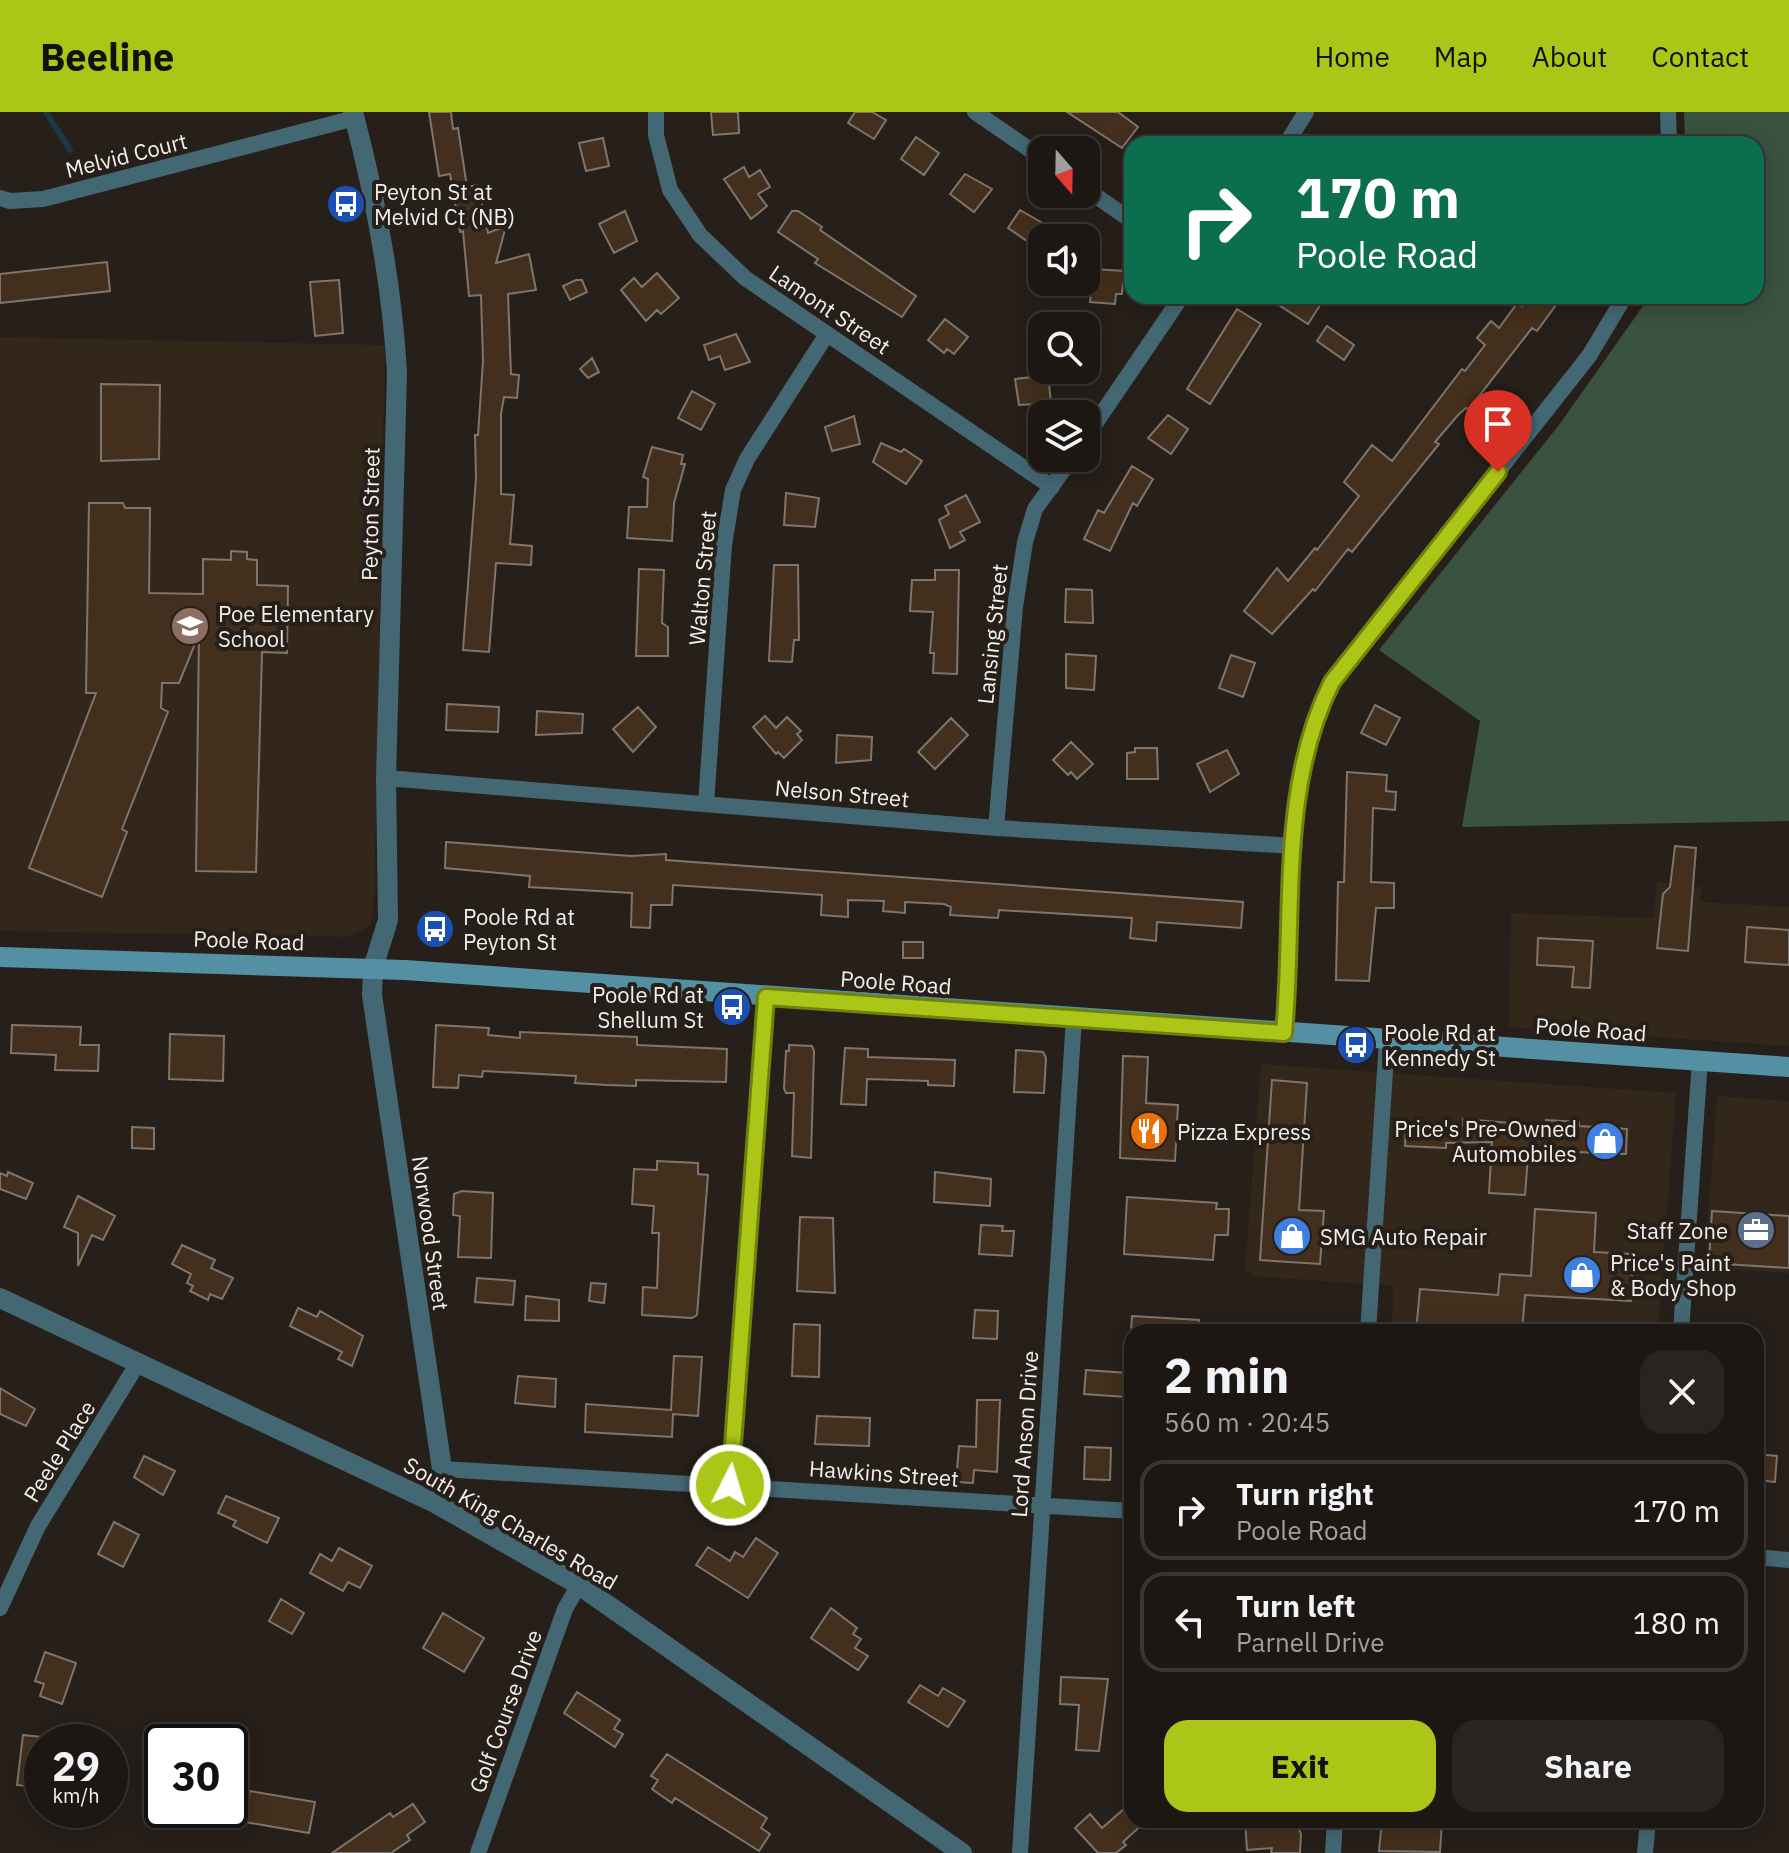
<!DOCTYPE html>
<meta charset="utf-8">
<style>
body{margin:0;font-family:"IBM Plex Sans",sans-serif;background:#2a2421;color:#f1f3f6;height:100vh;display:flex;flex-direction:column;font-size:30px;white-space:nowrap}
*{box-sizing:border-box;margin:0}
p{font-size:26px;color:#a09fa0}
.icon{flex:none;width:44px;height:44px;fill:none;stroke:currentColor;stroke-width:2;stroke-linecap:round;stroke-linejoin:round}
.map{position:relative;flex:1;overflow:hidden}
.panel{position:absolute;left:1124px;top:1212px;width:640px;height:504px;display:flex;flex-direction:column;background:#1d1713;border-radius:24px;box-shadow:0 4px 20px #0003,0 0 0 2px #3b3633}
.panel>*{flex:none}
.top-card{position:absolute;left:1124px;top:24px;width:640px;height:168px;border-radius:24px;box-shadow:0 4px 20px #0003,0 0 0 2px #3b3633;background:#0b6e4f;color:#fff;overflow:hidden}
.needle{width:52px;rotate:160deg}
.tools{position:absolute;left:1028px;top:24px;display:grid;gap:16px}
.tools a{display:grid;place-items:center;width:72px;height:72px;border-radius:16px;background:#1d1713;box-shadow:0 4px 20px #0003,0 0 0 2px #3b3633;font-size:40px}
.speed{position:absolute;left:24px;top:1612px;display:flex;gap:16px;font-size:40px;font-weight:700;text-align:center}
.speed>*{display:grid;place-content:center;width:104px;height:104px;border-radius:50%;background:#1d1713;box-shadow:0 4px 20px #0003,0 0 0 2px #3b3633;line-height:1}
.speed small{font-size:20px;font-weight:400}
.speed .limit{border:4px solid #111;border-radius:12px;background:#fff;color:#111}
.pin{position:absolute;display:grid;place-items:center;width:68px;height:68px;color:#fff;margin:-82px -34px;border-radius:50% 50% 50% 0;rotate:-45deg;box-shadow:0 0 8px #0007}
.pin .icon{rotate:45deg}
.me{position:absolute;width:88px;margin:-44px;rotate:5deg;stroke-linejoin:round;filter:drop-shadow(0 0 6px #0008)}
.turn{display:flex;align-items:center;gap:28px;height:168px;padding:0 40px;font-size:36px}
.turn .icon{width:104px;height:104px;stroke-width:2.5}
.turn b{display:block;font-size:56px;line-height:68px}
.round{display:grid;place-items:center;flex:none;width:84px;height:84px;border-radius:24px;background:#2a2421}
.overview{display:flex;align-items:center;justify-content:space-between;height:136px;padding:0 40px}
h1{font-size:48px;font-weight:700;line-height:60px}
.button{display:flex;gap:16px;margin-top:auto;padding:16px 40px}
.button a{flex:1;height:92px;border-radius:24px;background:#abc616;color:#111;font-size:32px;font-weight:700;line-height:92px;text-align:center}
.button a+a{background:#2a2421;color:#f1f3f6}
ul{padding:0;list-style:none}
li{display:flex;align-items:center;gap:24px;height:100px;margin:0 16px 12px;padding:0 24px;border:4px solid #3b3633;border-radius:24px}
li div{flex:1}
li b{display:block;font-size:30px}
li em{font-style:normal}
header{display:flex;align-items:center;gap:48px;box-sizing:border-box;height:112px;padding:0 40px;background:#abc616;color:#111}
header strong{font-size:38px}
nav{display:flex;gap:44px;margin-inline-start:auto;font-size:28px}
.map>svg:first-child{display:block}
</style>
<header>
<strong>Beeline</strong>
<nav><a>Home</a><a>Map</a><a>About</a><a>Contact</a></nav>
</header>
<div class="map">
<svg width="1789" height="1741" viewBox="0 0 1789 1741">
<rect width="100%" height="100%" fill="#271f19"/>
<path fill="#33271c" d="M0,225L385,233L374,796L370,814L349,825L0,819Z
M1657,770L1701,775L1700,790L1789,795V934L1509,915L1511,801L1653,806Z
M1261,952L1676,981L1658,1220H1391L1394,1174L1253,1164L1245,1157Z
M1717,984L1789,989V1161L1707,1156L1705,1151Z"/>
<path fill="#3a5240" d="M1684,0H1789V709L1462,715L1480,609L1379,538L1559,313L1650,184H1756V32H1685Z"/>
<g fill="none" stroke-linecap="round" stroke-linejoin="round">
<path stroke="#1a3944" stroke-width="6" d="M46,0L70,38"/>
</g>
<path fill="#432f1d" stroke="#7e756d" stroke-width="2" d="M429,0H451L453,17L458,16L467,75L478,73L488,121L506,114L496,151L529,142L536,178L508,182L511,262L519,263L517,286L504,285L501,302V382L514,383L510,432L532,434L531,453L496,451L489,540L463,538L476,366L475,323H478L483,249L481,183L469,184L463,119L460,120L450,62L439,64Z
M711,0H738L739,21L713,23Z
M855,0H872L886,8L874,27L848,11Z
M1067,0H1118L1138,15L1122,36Z
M916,25L939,41L924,63L901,47Z
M603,26L609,54L586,59L579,31Z
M744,55L749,65L760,58L770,75L758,82L767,94L751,107L724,67Z
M965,62L992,77L974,100L950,82Z
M1020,98L1046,113L1033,133L1008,116Z
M625,99L637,129L614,141L599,112Z
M792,99H798L822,115L820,118L916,184L902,205L815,151L818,147L778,120Z
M107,150L110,179L0,191V162Z
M1093,157L1124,159L1122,182H1116L1115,192L1090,190Z
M657,161L679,186L661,202L657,198L646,209L621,178L634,166L642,175Z
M339,168L343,221L315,224L310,170Z
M576,168H582L587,180L570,188L563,174Z
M1265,184H1326L1308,212Z
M1529,184H1544L1556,193L1537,219L1532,216L1469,297L1466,296L1458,303L1435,330L1439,332L1352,440L1348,437L1315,479L1313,477L1272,522L1244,499L1277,456L1288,469L1315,436L1317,438L1359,384L1344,370L1372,333L1392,349L1462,257L1465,259L1485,233L1477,226L1491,209L1499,216L1518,190L1522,194Z
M1237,197L1261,212L1210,292L1187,277Z
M945,207L968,225L954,242L947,237L944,241L928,228Z
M1327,214L1354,233L1344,248L1317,229Z
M736,222L750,250L725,258L720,244L709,248L704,233Z
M592,246L599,260L588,266L580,257Z
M1048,263L1051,291L1019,293L1015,267Z
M101,272L160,273L159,347L101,349Z
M692,279L715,292L701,318L678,306Z
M1168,303L1188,317L1171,342L1148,326Z
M854,304L860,332L832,339L825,315Z
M881,331L901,340L904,337L922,349L906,372L873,350Z
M652,335L683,343L681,352H685L674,391L672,429L627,426L629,395H647L648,367L643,365Z
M1132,354L1153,367L1137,394L1133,391L1110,439L1084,427L1098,398L1104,401Z
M786,381L819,386L815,415L784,413Z
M966,383L980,410L960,420L965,428L950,436L939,408L949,402L945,394Z
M89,391H123L125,396H150L149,481L203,482V447L231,448V439L247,440V447L257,448V473L288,474L287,541L262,540L256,760L196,759L199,522L179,571H162L161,596L168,600L122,717L127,720L102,785L29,756L96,581H86Z
M774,453H798L799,528H794L792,550L769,549Z
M639,457L664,458L662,511L668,515V544H636Z
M935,458H959L957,562L933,561L934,541H930L933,500L910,499L912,468H935Z
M1066,477L1092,478L1093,511L1065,510Z
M1066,542L1096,544L1094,578L1066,576Z
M1231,543L1255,551L1243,585L1219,576Z
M447,592L499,595L498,620L446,618Z
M1375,593L1400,606L1386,633L1361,621Z
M638,595L656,615L633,640L613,617Z
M537,599L583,602L582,621L536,623Z
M765,604L776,616L787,605L801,619L797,622L802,628L784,646L778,640L776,642L753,615Z
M951,606L968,623L935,657L918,640Z
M837,623L872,625L871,648L836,651Z
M1071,630L1093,652L1077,667L1071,660L1068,663L1053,648Z
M1135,636H1157L1158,667H1127V641L1135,640Z
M1227,638L1239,662L1210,680L1197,652Z
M1347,660L1387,663L1386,679L1396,680L1395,698L1373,696L1371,770L1394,771V796H1376L1369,869L1336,868L1338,770H1344Z
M446,730L631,744L666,742V748L1243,790L1241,816L1157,810L1156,829L1130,826L1132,806L999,798L998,806L950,803L951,795L944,792L905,790V801L883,799L884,789L848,788V805L821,803L822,783L673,773L672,793H651L650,816L631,815L632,781L529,775L530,764L445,756Z
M1675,734L1696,736L1688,839L1657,836L1663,782L1670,775Z
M1747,815L1789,818V853L1745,850Z
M1538,826L1593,829L1590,876L1572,875L1574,855L1537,853Z
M903,830H923V846H903Z
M12,913L81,915L80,933H99L98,959L55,958L56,943L11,941Z
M436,913L489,916L488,923L520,926V920L637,925V933L727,937L726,970L636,968V974L607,973L575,971L576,964L483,959L482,965L459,963L458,976L433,975Z
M170,922L224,924L223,969L169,967Z
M789,933L812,934L814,939L811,1046L792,1044L794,981H786L784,976L786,939H789Z
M845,936L868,937V945L955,948L954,974L928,973V969L867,967L866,993L841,992Z
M1016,938L1043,940L1046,946L1044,981L1014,980Z
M1123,944L1148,945L1146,991L1178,993L1175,1049L1120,1046Z
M1272,968L1307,971L1299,1098L1324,1099L1320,1152L1260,1148Z
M1463,1007L1546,1014V1008L1579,1010V1014L1627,1017L1626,1042L1577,1040V1046L1528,1044L1525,1083L1489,1081L1492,1030L1446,1031V1036L1405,1034L1406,1012L1463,1014Z
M132,1015L154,1016V1037L132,1036Z
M657,1049L698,1051V1062L708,1063L697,1203L692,1206L642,1203L643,1175L657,1176L659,1121H652L654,1094L632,1092L634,1057L657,1058Z
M8,1060L33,1071L26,1087L0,1077V1061L7,1064Z
M935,1060L991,1067L990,1094L934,1090Z
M462,1079L493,1081L491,1146L458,1145L460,1104L453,1103L454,1082Z
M78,1084L115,1104L103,1128L92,1123L78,1154V1121L64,1115Z
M1127,1085L1217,1091L1216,1097H1229L1228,1123H1215L1213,1148L1124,1142Z
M1535,1097L1596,1101L1594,1140L1633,1142L1631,1189L1525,1183L1522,1220H1416L1420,1177L1498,1183L1500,1162L1531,1164Z
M1712,1099L1789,1104V1156L1709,1151Z
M800,1105L833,1106L835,1181L797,1179Z
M981,1113L1003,1114L1002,1119H1014L1012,1144L979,1142Z
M182,1133L215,1148L211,1156L233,1166L222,1187L210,1182L208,1188L190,1179L193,1174L187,1171L191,1162L172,1152Z
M477,1166L515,1169L513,1193L475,1190Z
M591,1171L606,1172L604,1191L589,1189Z
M526,1184L559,1188V1209L525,1208Z
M298,1196L317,1205L320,1199L363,1224L352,1254L338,1247L342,1240L290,1214Z
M975,1198L998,1199L997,1227L973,1226Z
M1132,1204L1199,1208V1220H1131Z
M794,1212L820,1213L819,1265L792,1264Z
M674,1244L702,1245L698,1304L673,1302L672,1325L585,1320L586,1292L671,1298Z
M1086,1258L1128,1261L1126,1285L1084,1282Z
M518,1264L556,1267L555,1295L515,1291Z
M0,1276L35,1297L26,1314L0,1302Z
M977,1288H1000L997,1360L974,1358L973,1371L956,1370L959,1334L976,1335Z
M817,1304L870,1306L869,1334L815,1332Z
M1085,1335L1111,1336L1110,1368L1084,1367Z
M1756,1342L1777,1344L1775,1370L1756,1368Z
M144,1344L175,1359L163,1383L134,1365Z
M226,1384L279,1406L267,1431L233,1414L236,1409L218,1401Z
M114,1410L139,1423L123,1455L98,1442Z
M756,1426L778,1441L748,1486L696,1453L708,1435L730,1449L735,1440L743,1445Z
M339,1436L372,1454L360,1476L348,1470L343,1479L310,1461L320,1442L332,1449Z
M281,1487L304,1501L292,1522L269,1509Z
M831,1496L857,1516L853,1522L861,1527L855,1536L868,1544L858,1558L811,1526Z
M443,1501L484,1526L464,1560L423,1536Z
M45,1540L76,1551L62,1592L40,1584L44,1572L35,1569Z
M1061,1565L1108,1567L1099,1639L1076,1638L1079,1593L1060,1592Z
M920,1573L938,1584L943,1576L965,1589L948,1615L908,1590Z
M577,1580L620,1608L614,1617L623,1622L615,1635L564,1601Z
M23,1623L42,1625V1676L17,1673Z
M667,1642L767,1706L761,1716L770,1722L759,1739L675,1686L672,1691L652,1677L658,1668L651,1664Z
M250,1679L315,1690L309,1721L245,1710Z
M1132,1690V1708H1147L1123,1730L1126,1733L1116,1741H1098L1075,1716L1090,1702L1102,1716Z
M413,1692L425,1710L407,1723L410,1728L391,1741H332L390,1701L393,1705Z
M1245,1708H1295L1301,1722L1300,1741H1271L1272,1736L1247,1738Z
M1382,1708H1442L1440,1740L1379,1739Z"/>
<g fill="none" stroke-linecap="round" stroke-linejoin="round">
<path stroke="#436874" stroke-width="16" d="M656,0V23L670,78L700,123L745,166L1052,375
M975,0L1042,46
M1668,0L1669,32
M1286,32L1306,0
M1086,77L1132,109
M0,86L10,89L43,87L355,6
M1086,325L1182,184
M386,666L996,716L1295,734
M706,692L724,433L733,378L747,347L827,222
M996,716L1015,495L1025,430L1035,397L1072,346
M1284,921C1296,805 1278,677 1332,570L1589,244L1625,184
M1368,1220L1387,928
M1681,1220L1700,948
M442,1357L1132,1399
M730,1373L766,885
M1756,1445L1789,1448
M0,1496L38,1414L138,1251
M478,1741L565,1497L579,1473
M1020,1741L1074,906
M1333,1741L1335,1708
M1645,1741L1648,1708"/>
<path stroke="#436874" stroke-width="20" d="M353,0C376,87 392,171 397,261L386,666L388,808L373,856L372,883L442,1357L435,1391
M0,1186L435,1391L579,1473L962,1741"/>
<path stroke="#5490a3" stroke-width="20" d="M0,845L405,858L1789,955"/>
</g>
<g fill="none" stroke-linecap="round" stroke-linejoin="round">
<g stroke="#6f810e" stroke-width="20">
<path id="route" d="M730,1373L766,885L1284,921C1295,805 1278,676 1332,570L1498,360"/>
</g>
<use href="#route" stroke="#abc616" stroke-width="14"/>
</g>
<defs>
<g id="bus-disc" transform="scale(2)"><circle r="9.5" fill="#1a4fb4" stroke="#271f19"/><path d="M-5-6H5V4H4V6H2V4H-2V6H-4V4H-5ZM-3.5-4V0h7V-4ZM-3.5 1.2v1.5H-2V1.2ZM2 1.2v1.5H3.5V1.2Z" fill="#fff"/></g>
<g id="school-disc" transform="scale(2)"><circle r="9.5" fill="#8d6e63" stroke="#271f19"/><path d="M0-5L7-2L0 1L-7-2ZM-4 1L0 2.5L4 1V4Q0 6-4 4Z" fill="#fff"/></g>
<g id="restaurant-disc" transform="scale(2)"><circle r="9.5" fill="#e8710a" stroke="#271f19"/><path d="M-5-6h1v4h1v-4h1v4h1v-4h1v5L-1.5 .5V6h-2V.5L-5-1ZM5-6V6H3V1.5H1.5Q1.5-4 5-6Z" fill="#fff"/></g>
<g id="shop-disc" transform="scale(2)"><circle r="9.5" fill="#3f7fe0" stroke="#271f19"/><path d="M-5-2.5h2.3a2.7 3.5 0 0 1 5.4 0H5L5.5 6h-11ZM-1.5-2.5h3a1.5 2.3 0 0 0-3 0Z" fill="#fff"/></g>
<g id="office-disc" transform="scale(2)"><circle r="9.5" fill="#5c6f8a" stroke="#271f19"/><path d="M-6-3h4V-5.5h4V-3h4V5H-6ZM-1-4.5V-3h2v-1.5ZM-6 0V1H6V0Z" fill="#fff"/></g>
</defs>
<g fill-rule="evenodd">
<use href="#bus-disc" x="346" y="92"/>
<use href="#school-disc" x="190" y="514"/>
<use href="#bus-disc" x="435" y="817"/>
<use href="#bus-disc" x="732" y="895"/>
<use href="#bus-disc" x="1356" y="933"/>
<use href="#restaurant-disc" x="1149" y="1019"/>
<use href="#shop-disc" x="1605" y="1029"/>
<use href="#office-disc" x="1756" y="1118"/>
<use href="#shop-disc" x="1292" y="1124"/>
<use href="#shop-disc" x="1582" y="1163"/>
</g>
<g text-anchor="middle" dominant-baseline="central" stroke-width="8" stroke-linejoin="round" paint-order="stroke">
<g font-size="22" fill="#f4efea" stroke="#271f19">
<text transform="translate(126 43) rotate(-14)">Melvid Court</text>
<text transform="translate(830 197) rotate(34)">Lamont Street</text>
<text transform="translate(370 402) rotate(-89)">Peyton Street</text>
<text transform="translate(702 466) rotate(-85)">Walton Street</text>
<text transform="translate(992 522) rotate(-84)">Lansing Street</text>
<text transform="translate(842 681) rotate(5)">Nelson Street</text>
<text transform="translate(249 828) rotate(2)">Poole Road</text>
<text transform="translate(896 870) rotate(4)">Poole Road</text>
<text transform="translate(1591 917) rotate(4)">Poole Road</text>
<text transform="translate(431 1121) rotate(82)">Norwood Street</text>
<text transform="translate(1024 1322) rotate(-86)">Lord Anson Drive</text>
<text transform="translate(59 1339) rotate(-58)">Peele Place</text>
<text transform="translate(884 1361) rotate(4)">Hawkins Street</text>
<text transform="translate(511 1411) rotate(30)">South King Charles Road</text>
<text transform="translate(505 1599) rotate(-70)">Golf Course Drive</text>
</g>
<g font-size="22" fill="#f4efea" stroke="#271f19" text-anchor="start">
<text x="374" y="79">Peyton St at<tspan x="374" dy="25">Melvid Ct (NB)</tspan></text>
<text x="218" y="501">Poe Elementary<tspan x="218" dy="25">School</tspan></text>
<text x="463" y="804">Poole Rd at<tspan x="463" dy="25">Peyton St</tspan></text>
<text x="704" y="882" text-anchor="end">Poole Rd at<tspan x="704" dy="25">Shellum St</tspan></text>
<text x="1384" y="920">Poole Rd at<tspan x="1384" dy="25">Kennedy St</tspan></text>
<text x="1577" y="1016" text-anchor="end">Price's Pre-Owned<tspan x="1577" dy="25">Automobiles</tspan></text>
<text x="1177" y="1019">Pizza Express</text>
<text x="1728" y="1118" text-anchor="end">Staff Zone</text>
<text x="1320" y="1124">SMG Auto Repair</text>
<text x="1610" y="1150">Price's Paint<tspan x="1610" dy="25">&amp; Body Shop</tspan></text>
</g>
</g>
</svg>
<div class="tools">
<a><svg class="needle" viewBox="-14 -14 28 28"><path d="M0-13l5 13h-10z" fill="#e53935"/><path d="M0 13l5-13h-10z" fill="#a09fa0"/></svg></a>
<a><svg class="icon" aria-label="sound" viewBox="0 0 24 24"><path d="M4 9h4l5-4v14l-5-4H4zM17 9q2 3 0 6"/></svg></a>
<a><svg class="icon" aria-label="search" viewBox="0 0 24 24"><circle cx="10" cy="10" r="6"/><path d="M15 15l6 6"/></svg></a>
<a><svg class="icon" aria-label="layers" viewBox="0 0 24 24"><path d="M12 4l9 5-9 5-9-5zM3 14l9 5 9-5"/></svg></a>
</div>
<div class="speed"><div>29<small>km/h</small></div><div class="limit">30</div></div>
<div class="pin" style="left:1498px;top:360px;background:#d93025"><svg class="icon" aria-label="arrive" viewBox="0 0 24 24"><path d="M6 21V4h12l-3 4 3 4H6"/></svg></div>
<svg class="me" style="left:730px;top:1373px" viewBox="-20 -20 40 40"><circle r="17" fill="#abc616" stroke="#fff" stroke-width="3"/><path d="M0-11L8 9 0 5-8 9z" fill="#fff"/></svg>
<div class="top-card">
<div class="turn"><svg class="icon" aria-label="right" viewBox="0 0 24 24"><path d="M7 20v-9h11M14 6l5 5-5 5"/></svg><div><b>170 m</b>Poole Road</div></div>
</div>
<section class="panel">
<div class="overview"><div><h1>2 min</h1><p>560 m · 20:45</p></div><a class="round"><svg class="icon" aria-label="close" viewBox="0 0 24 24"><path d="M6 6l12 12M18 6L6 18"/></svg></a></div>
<ul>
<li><svg class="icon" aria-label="right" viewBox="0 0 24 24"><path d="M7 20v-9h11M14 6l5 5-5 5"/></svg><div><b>Turn right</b><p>Poole Road</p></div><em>170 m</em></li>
<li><svg class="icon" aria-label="left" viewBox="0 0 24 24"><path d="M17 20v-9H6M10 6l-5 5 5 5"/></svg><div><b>Turn left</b><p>Parnell Drive</p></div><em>180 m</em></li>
</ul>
<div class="button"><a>Exit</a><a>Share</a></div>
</section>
</div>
